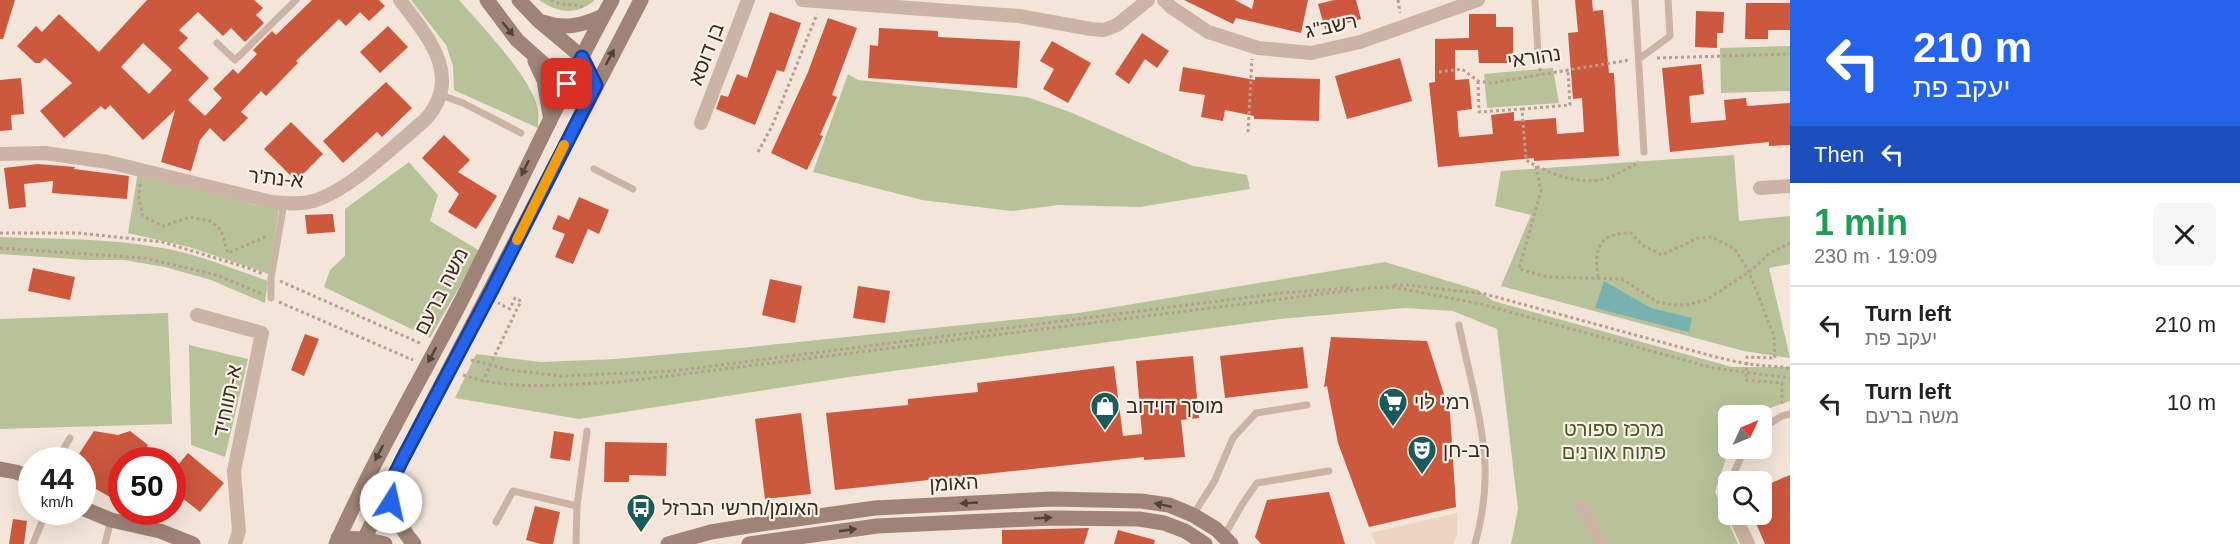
<!DOCTYPE html>
<meta charset="utf-8">
<style>
body{margin:0;font-family:Helvetica,"Noto Sans Hebrew",sans-serif;background:#f6f6f6;color:#222;height:100vh;display:flex;flex-direction:column;font-size:22px;white-space:nowrap}
*{box-sizing:border-box;margin:0}
p{font-size:20px;color:#767676}
.icon{flex:none;width:33px;height:33px;fill:none;stroke:currentColor;stroke-width:2;stroke-linecap:round;stroke-linejoin:round}
.map{position:relative;flex:1;overflow:hidden}
.details{display:flex;flex-direction:column;background:#fff;width:450px}
.details>*{flex:none}
.hud{background:#2563eb;color:#fff;overflow:hidden}
.needle{width:39px;rotate:46deg}
.tools{position:absolute;left:1718px;top:405px;display:grid;gap:12px}
.tools a{display:grid;place-items:center;width:54px;height:54px;border-radius:9px;background:#fff;box-shadow:0 6px 24px #0002;font-size:30px}
.speed{position:absolute;left:18px;top:447px;display:flex;gap:12px;font-size:30px;font-weight:700;text-align:center}
.speed>*{display:grid;place-content:center;width:78px;height:78px;border-radius:50%;background:#fff;box-shadow:0 6px 24px #0002;line-height:1}
.speed small{font-size:15px;font-weight:400}
.speed .limit{border:9px solid #d22;background:#fff;color:#111}
.pin{position:absolute;display:grid;place-items:center;width:51px;height:51px;color:#fff;margin:-26px;border-radius:12px;box-shadow:0 3px 9px #0006}
.me{position:absolute;width:66px;margin:-33px;rotate:10deg;stroke-linejoin:round;filter:drop-shadow(0 0 4px #0008)}
.turn{display:flex;align-items:center;gap:21px;height:126px;padding:0 24px;font-size:27px}
.turn .icon{width:78px;height:78px;stroke-width:2.5}
.turn b{display:block;font-size:42px;line-height:51px}
.then{display:flex;align-items:center;height:57px;padding:0 24px;background:#0003;gap:12px;font-size:22px}
.round{display:grid;place-items:center;flex:none;width:63px;height:63px;border-radius:9px;background:#f6f6f6}
.headline{display:flex;align-items:center;justify-content:space-between;height:102px;padding:0 24px}
h1{font-size:36px;font-weight:700;line-height:45px;color:#1e9e55}
ul{padding:0;list-style:none}
li{display:flex;align-items:center;gap:18px;height:78px;padding:0 24px;border-top:2px solid #e0e0e0}
li div{flex:1}
li b{display:block;font-size:22px}
li em{font-style:normal}
main{display:flex;flex:1;min-height:0}
.map>svg:first-child{display:block}
</style>
<main>
<div class="map">
<svg width="1790" height="544" viewBox="0 0 1790 544">
<rect width="100%" height="100%" fill="#f3e5da"/>
<path fill="#b7c299" d="M411,0H459C480,24 533,79 538,110C539,115 538,123 538,128L454,90L453,66L446,45Z
M539,0H595C578,15 558,14 539,0Z
M1790,46V91L1721,93L1720,48Z
M1553,68L1559,103L1487,108L1484,74Z
M848,74L858,80L1027,97L1070,112L1193,166L1247,175L1250,189L1140,207L1059,205L1011,211L922,200L813,172Z
M1734,155L1739,221L1790,216V264L1769,268L1790,358L1744,351L1501,286L1531,215L1495,206L1501,171Z
M409,162L438,195L430,221L480,251L430,338L324,287L330,270L345,256V209Z
M138,172L254,205L279,209L269,274L189,247L128,233Z
M0,237C54,239 108,238 162,248C198,254 233,269 268,281L265,303L211,280L165,267L124,260H86L0,254Z
M1385,262L1478,290L1493,301L1732,367H1790V401L1767,409L1760,415L1728,416L1729,449L1715,492L1738,544H1511L1518,509L1497,329L1453,311L1405,308L1280,319L856,376L579,419L455,398L476,354L541,362L615,359L741,348L1079,313Z
M168,313L172,424L0,429V319Z
M189,345L248,359L225,457L191,445Z"/>
<path fill="#ecd5c0" d="M1457,513V535L1454,544H1376L1371,533Z"/>
<path fill="#77b1b0" d="M1604,281L1651,308L1692,318L1689,332L1595,308Z"/>
<path fill="#cc583e" fill-rule="evenodd" d="M0,0H15L3,39H0Z
M147,0H254L263,8L256,15L264,23L245,42L231,28L223,36L198,12L179,30L188,38L178,48L209,78L188,100L205,116L222,98L213,89L233,69L238,74L257,54L253,50L272,31L276,35L312,0H379L385,6L369,21L360,12L346,26L339,19L296,61L298,63L266,96L261,91L241,112L248,118L224,142L210,128L200,140L191,171L161,162L175,110L143,140L110,105L105,110L101,106L64,138L40,111L72,83L45,58L40,63H35L17,46L36,26L42,32L59,14L99,52ZM143,43L172,70L149,94L121,67Z
M1184,0H1235L1252,9L1254,0H1308L1301,33L1236,18L1233,24Z
M1334,0H1356L1361,19L1325,29L1318,4Z
M1575,0H1592L1593,11L1603,10L1609,73H1614L1619,156L1534,161V158L1438,167L1429,83L1435,82V39L1469,38V14H1496V27H1513V63H1479L1478,50H1455V80L1469,79L1472,109L1457,111L1459,137L1493,134L1491,115L1514,112V121L1556,118L1557,134L1584,132L1582,98L1573,99L1568,33L1578,32Z
M1746,3H1790V30H1768V39H1745Z
M1696,11L1724,12L1723,33H1717V48L1695,47Z
M770,12L801,23L784,72L777,70L755,125L716,109L721,95L728,97L737,74L747,78Z
M828,18L857,28L832,95L837,97L820,135L823,136L807,170L771,153L808,72Z
M388,26L408,47L380,73L360,52Z
M879,28L938,31V37L1020,41L1017,88L868,78L870,45L878,46Z
M1142,33L1169,51L1157,68L1145,59L1129,84L1115,74Z
M1052,41L1091,63L1068,103L1043,89L1054,69L1040,61Z
M1400,58L1412,101L1347,119L1335,76Z
M1701,64L1704,94L1689,96L1691,123L1726,120L1724,100L1746,98L1747,106L1790,103V145L1769,146V142L1670,152L1662,68Z
M1183,67L1255,80V77L1320,79L1319,121L1254,119V116L1225,110L1223,121L1201,117L1205,95L1179,91Z
M21,78L24,114L11,115L12,130L0,131V80Z
M386,82L412,108L382,137L377,132L343,163L323,141Z
M291,122L323,154L296,181L264,149Z
M444,135L470,160L458,172L497,196L476,229L448,212L459,194L422,158Z
M38,164L75,167L74,169L129,176L127,199L52,193L53,181L24,184L26,207L9,209L4,168Z
M579,197L609,210L599,234L588,229L573,264L555,257L565,234L552,229L558,215L569,220Z
M333,214L335,232L307,234L305,215Z
M33,268L75,277L70,300L28,291Z
M770,279L802,286L795,323L762,315Z
M858,286L890,291L885,323L853,318Z
M305,334L319,339L304,376L291,370Z
M1331,337L1427,341L1450,413L1456,507L1369,527L1338,443L1327,386L1324,387Z
M1303,347L1308,388L1225,398L1220,356Z
M1193,356L1199,418L1181,420L1185,457L1144,460V457L835,490L826,413L908,405V399L978,392L977,383L1114,366L1123,436L1142,434L1136,361Z
M801,413L811,494L765,499L755,419Z
M94,431L118,435L130,431L148,445L139,460H122V489L115,500L82,481V460H75Z
M554,431L574,434L570,461L550,458Z
M605,442L667,443L666,476L629,475V482H604Z
M188,453L224,483L200,512L181,497L172,507V472Z
M1790,475V544H1765L1752,514H1761V487Z
M1329,492L1345,544H1261L1255,537L1267,500Z
M535,506L560,512L553,544H541L526,540Z
M13,519L27,521L24,544H9Z
M1089,528L1084,544H1002V530Z
M1118,530L1155,540L1154,544H1114Z"/>
<g fill="none" stroke-linecap="round" stroke-linejoin="round">
<path stroke="#b79e8f" stroke-width="3" stroke-dasharray="3 3" stroke-linecap="butt" d="M551,0C564,7 573,3 586,8
M1398,0L1400,13
M1657,58L1790,54
M1539,62L1541,75
M1439,72L1462,69L1478,81L1491,83L1629,60
M1478,81L1479,112L1522,109L1526,160C1550,175 1583,187 1611,177C1619,173 1628,168 1636,164L1638,161
M1522,109L1570,105L1568,71
M1248,132L1252,59
M758,152L773,124L817,14
M1536,166L1541,191L1519,269L1547,277L1622,279L1657,302L1673,305H1686L1706,300L1749,272L1770,253L1790,243
M140,184L139,200L143,216L163,226L190,217L210,221L221,230L228,253L267,236
M0,233H78L163,242L248,268L263,274
M0,248L144,258L217,275L262,294
M1598,277C1593,249 1600,232 1631,233L1642,245L1662,255L1698,238L1712,237L1735,249L1749,272L1774,336L1775,358L1747,357L1746,380L1782,383V405
M280,281L422,344
M1394,285H1407L1485,294L1716,357L1747,364L1790,368
M279,302L413,360
M471,360L510,370L562,376L673,371L1281,293L1351,288
M463,375C514,392 567,384 620,382L1370,288L1393,287L1481,304L1713,368L1790,378
M482,382L521,301L515,298L510,309L498,303"/>
<path stroke="#cbb4a5" stroke-width="7" d="M1535,0L1538,54
M1635,0L1644,152
M217,43L235,60L296,0
M1639,59L1670,36L1668,0
M441,95L463,103L521,133
M594,169L633,189
M271,298V278L284,203
M1459,325C1468,371 1483,419 1485,466C1486,492 1482,519 1475,544
M1761,429L1782,416L1790,414
M57,460L70,438
M1730,482L1745,448
M1193,515L1214,482L1233,438L1256,413L1307,405
M496,522L513,491L577,506
M1224,536L1243,503L1257,483L1329,471
M33,544L46,512
M105,544L111,520
M576,544L577,506L587,431"/>
<path stroke="#cbb4a5" stroke-width="14" d="M802,0L1019,16L1091,29L1104,30L1117,25L1148,0
M1164,0L1171,7L1208,32L1258,48L1311,53L1360,42L1478,0
M701,123L748,0
M0,154L45,153L108,162L272,202C286,203 300,205 313,201C349,191 395,145 425,120C464,77 428,37 400,0
M1760,188L1790,186
M197,315L262,333L234,471L239,531L235,544
M1725,493L1728,500
M1582,506L1601,544
M1734,514L1748,544"/>
<path stroke="#9f8376" stroke-width="15" d="M487,0L517,40L554,73L567,84L596,85
M519,0L539,21L582,57L596,85
M543,22C565,30 583,25 603,16
M535,61L544,80L550,115
M0,469L16,472L32,478
M389,486C391,509 399,527 414,544
M82,508L111,520L160,531L193,544
M338,538L364,539L385,544
M336,544C372,463 416,388 457,309C510,207 556,101 612,0
M362,544L401,462L641,0
M668,544L711,532L754,525L875,508L1052,499L1141,501L1169,505L1193,515L1216,529L1231,544
M749,544L877,526L1052,518L1139,519L1164,523L1185,531L1205,544"/>
</g>
<defs><path id="oneway-solid" d="M-6-.8H1V-3.2L6.5 0L1 3.2V.8H-6Z" transform="scale(1.5)"/></defs>
<g fill="#51413b">
<use href="#oneway-solid" transform="translate(508 29) rotate(51)"/>
<use href="#oneway-solid" transform="translate(610 57) rotate(-62)"/>
<use href="#oneway-solid" transform="translate(525 168) rotate(116)"/>
<use href="#oneway-solid" transform="translate(432 355) rotate(119)"/>
<use href="#oneway-solid" transform="translate(379 453) rotate(117)"/>
<use href="#oneway-solid" transform="translate(969 503) rotate(177)"/>
<use href="#oneway-solid" transform="translate(1163 505) rotate(-168)"/>
<use href="#oneway-solid" transform="translate(1043 518) rotate(-3)"/>
<use href="#oneway-solid" transform="translate(848 530) rotate(-8)"/>
</g>
<g fill="none" stroke-linecap="round" stroke-linejoin="round">
<g stroke="#184099" stroke-width="15">
<path id="route" d="M391,502L389,486L401,462L493,288L596,85L582,57L567,84"/>
</g>
<use href="#route" stroke="#2563eb" stroke-width="10"/>
<path stroke="#f59e0b" stroke-width="10" d="M517,240L564,145"/>
</g>
<defs>
<g id="supermarket-pin" transform="scale(1.5)"><path d="M0 17L-7.5 6A9.5 9.5 0 1 1 7.5 6Z" fill="#1a5a5a" stroke="#faf0e6"/><path d="M-6-5.5h2.5l.6 2H6L4.5 2H-2.5L-4.4-4H-6ZM-1.5 3.2a1.3 1.3 0 1 0 .1 0ZM3 3.2a1.3 1.3 0 1 0 .1 0Z" fill="#fff"/></g>
<g id="shop-pin" transform="scale(1.5)"><path d="M0 17L-7.5 6A9.5 9.5 0 1 1 7.5 6Z" fill="#1a5a5a" stroke="#faf0e6"/><path d="M-5-2.5h2.3a2.7 3.5 0 0 1 5.4 0H5L5.5 6h-11ZM-1.5-2.5h3a1.5 2.3 0 0 0-3 0Z" fill="#fff"/></g>
<g id="theatre-pin" transform="scale(1.5)"><path d="M0 17L-7.5 6A9.5 9.5 0 1 1 7.5 6Z" fill="#1a5a5a" stroke="#faf0e6"/><path d="M-5-5.5Q0-4 5-5.5V0Q5 5 0 6Q-5 5-5 0ZM-3.3-2.5H-1v1.5H-3.3ZM1-2.5H3.3v1.5H1ZM-2.8 1Q0 5.5 2.8 1Z" fill="#fff"/></g>
<g id="bus-pin" transform="scale(1.5)"><path d="M0 17L-7.5 6A9.5 9.5 0 1 1 7.5 6Z" fill="#1a5a5a" stroke="#faf0e6"/><path d="M-5-6H5V4H4V6H2V4H-2V6H-4V4H-5ZM-3.5-4V0h7V-4ZM-3.5 1.2v1.5H-2V1.2ZM2 1.2v1.5H3.5V1.2Z" fill="#fff"/></g>
</defs>
<g fill-rule="evenodd">
<use href="#supermarket-pin" x="1393" y="402"/>
<use href="#shop-pin" x="1105" y="406"/>
<use href="#theatre-pin" x="1422" y="450"/>
<use href="#bus-pin" x="641" y="508"/>
</g>
<g text-anchor="middle" dominant-baseline="central" stroke-width="4.5" stroke-linejoin="round" paint-order="stroke">
<g font-size="20" fill="#372b27" stroke="#faf0e6">
<text transform="translate(1331 26) rotate(-12)">רשב"ג</text>
<text transform="translate(706 54) rotate(-69)">בן דוסא</text>
<text transform="translate(1534 57) rotate(-9)">נהוראי</text>
<text transform="translate(276 178) rotate(6)">א-נת'ר</text>
<text transform="translate(441 291) rotate(-63)">משה ברעם</text>
<text transform="translate(227 401) rotate(-78)">א-תווחיד</text>
<text transform="translate(954 483) rotate(-3)">האומן</text>
</g>
<g font-size="20" fill="#372b27" stroke="#faf0e6" text-anchor="start">
<text x="1414" y="402">רמי לוי</text>
<text x="1126" y="406">מוסך דוידוב</text>
<text x="1443" y="450">רב-חן</text>
<text x="662" y="508">האומן/חרשי הברזל</text>
</g>
<g font-size="20" fill="#495629" stroke="#faf0e6">
<text x="1614" y="429">מרכז ספורט<tspan x="1614" dy="23">פתוח אורנים</tspan></text>
</g>
</g>
</svg>
<div class="tools">
<a><svg class="needle" viewBox="-14 -14 28 28"><path d="M0-13l5 13h-10z" fill="#e53935"/><path d="M0 13l5-13h-10z" fill="#767676"/></svg></a>
<a><svg class="icon" aria-label="search" viewBox="0 0 24 24"><circle cx="10" cy="10" r="6"/><path d="M15 15l6 6"/></svg></a>
</div>
<div class="speed"><div>44<small>km/h</small></div><div class="limit">50</div></div>
<div class="pin" style="left:567px;top:84px;background:#d93025"><svg class="icon" aria-label="arrive" viewBox="0 0 24 24"><path d="M6 21V4h12l-3 4 3 4H6"/></svg></div>
<svg class="me" style="left:391px;top:502px" viewBox="-20 -20 40 40"><circle r="19" fill="#fff"/><path d="M0-13L10 11 0 6-10 11z" fill="#2563eb"/></svg>
</div>
<section class="details">
<div class="hud">
<div class="turn"><svg class="icon" aria-label="left" viewBox="0 0 24 24"><path d="M17 20v-9H6M10 6l-5 5 5 5"/></svg><div><b>210 m</b>יעקב פת</div></div>
<div class="then">Then<svg class="icon" aria-label="left" viewBox="0 0 24 24"><path d="M17 20v-9H6M10 6l-5 5 5 5"/></svg></div>
</div>
<div class="headline"><div><h1>1 min</h1><p>230 m · 19:09</p></div><a class="round"><svg class="icon" aria-label="close" viewBox="0 0 24 24"><path d="M6 6l12 12M18 6L6 18"/></svg></a></div>
<ul>
<li><svg class="icon" aria-label="left" viewBox="0 0 24 24"><path d="M17 20v-9H6M10 6l-5 5 5 5"/></svg><div><b>Turn left</b><p>יעקב פת</p></div><em>210 m</em></li>
<li><svg class="icon" aria-label="left" viewBox="0 0 24 24"><path d="M17 20v-9H6M10 6l-5 5 5 5"/></svg><div><b>Turn left</b><p>משה ברעם</p></div><em>10 m</em></li>
</ul>
</section>
</main>
